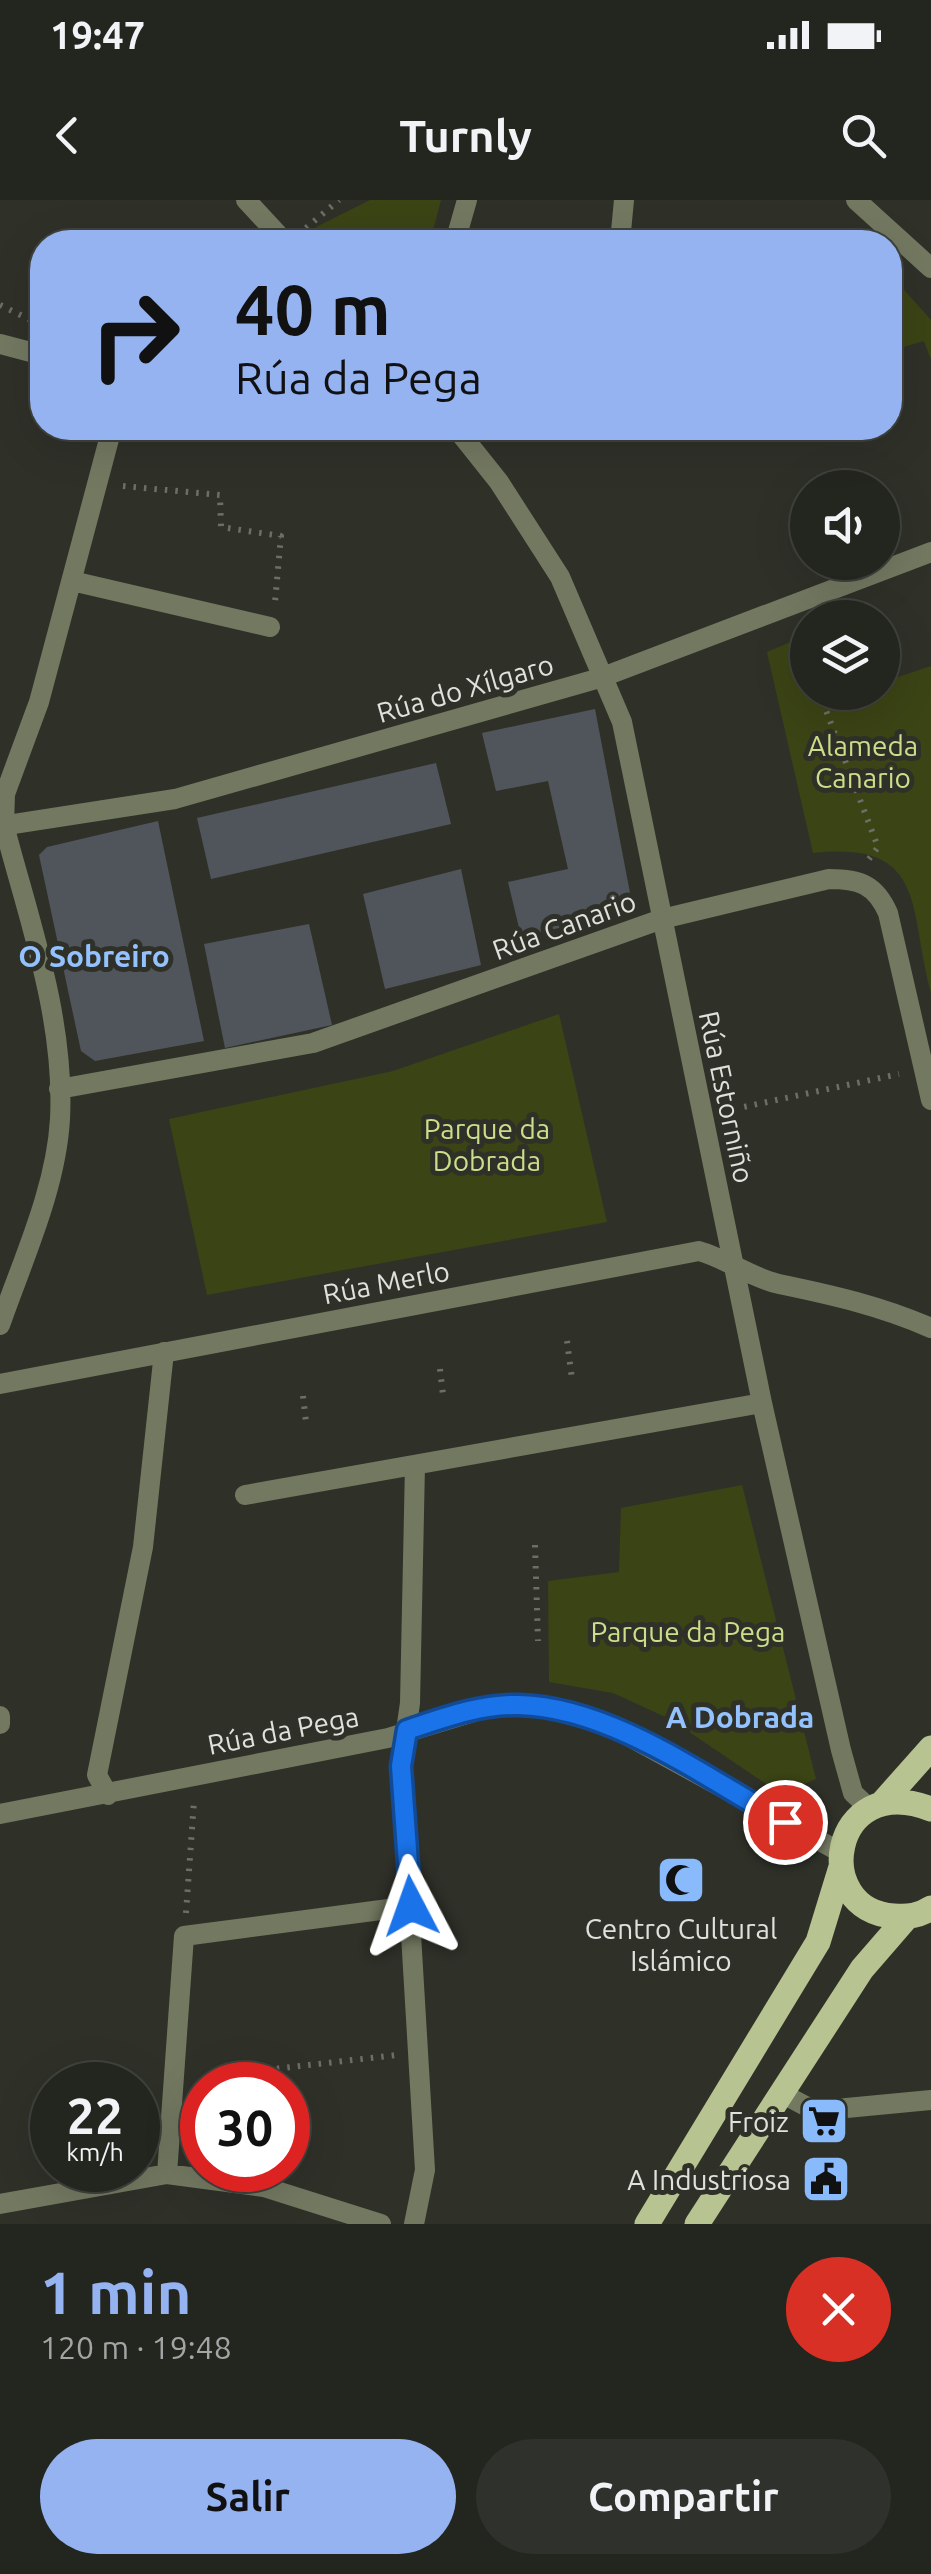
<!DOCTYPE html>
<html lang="es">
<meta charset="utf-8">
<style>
body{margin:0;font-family:Ubuntu,sans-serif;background:#2f312c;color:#f1f3f6;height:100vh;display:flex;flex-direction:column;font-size:38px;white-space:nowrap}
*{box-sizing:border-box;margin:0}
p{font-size:32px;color:#a3a5a4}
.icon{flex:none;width:55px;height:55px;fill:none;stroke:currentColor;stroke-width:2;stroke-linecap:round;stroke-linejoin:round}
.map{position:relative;height:2024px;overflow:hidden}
.side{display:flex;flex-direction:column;background:#23251f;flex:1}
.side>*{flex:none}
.guide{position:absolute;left:30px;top:30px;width:872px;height:210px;border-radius:40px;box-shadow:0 10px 40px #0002,0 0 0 2px #40423d;background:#95b2f1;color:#111;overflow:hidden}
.fabs{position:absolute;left:790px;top:270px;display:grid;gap:20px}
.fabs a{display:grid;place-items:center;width:110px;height:110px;border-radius:50%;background:#23251f;box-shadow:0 10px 40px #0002,0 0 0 2px #40423d;font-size:50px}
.speed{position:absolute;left:30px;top:1862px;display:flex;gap:20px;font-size:50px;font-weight:700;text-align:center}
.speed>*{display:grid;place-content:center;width:130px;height:130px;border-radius:50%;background:#23251f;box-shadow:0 10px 40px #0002,0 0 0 2px #40423d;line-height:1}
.speed small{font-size:25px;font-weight:400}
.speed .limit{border:15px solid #d22;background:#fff;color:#111}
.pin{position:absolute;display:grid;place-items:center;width:85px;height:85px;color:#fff;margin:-42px;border:5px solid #fff;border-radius:50%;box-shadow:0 2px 10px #0007}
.me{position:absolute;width:110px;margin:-55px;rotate:356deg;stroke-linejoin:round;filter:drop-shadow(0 0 8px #0008)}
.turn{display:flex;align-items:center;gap:35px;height:210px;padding:0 40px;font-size:45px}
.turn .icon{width:130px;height:130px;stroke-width:2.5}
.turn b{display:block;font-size:70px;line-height:85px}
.round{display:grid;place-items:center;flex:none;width:105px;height:105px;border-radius:52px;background:#2f312c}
.summary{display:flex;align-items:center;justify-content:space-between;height:170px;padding:0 40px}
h1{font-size:60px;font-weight:700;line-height:75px;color:#95b2f1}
.action{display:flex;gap:20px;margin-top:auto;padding:20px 40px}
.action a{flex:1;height:115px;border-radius:60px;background:#95b2f1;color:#111;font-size:40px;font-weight:700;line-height:115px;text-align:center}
.action a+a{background:#2f312c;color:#f1f3f6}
.status{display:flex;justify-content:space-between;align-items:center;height:70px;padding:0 50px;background:#23251f;direction:ltr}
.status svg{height:28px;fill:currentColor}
header{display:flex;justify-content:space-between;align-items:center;height:130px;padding:0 40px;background:#23251f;font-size:45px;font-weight:700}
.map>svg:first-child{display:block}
</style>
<div class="status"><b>19:47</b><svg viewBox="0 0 49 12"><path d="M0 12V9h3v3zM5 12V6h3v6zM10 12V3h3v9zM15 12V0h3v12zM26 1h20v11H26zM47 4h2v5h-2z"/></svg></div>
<header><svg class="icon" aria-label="back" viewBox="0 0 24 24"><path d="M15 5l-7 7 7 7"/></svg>Turnly<svg class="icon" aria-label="search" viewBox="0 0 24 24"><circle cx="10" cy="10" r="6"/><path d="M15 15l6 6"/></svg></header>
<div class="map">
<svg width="931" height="2024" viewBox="0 0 931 2024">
<rect width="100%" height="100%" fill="#2f3129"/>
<path fill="#3b4415" d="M370,0H441L430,42H328L316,27Z
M890,74L931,120V160L924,141L890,151Z
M807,435L808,492H882L883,482L931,466V793C908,708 928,641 813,653L767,452Z
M559,814L607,1022L207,1095L169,919L393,871Z
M742,1285L816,1579L781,1594L670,1519L613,1493L549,1482L548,1381L619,1372L621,1308Z"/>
<path fill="#50555c" d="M595,509L630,693L611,717L521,736L508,682L568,669L548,581L496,591L482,533Z
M436,563L451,624L211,679L197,618Z
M158,621L204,841L95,861L81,851L39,655L47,647Z
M461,669L481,765L385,789L363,694Z
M309,724L332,825L225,848L204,744Z"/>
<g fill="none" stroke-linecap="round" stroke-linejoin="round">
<path stroke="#6c6e67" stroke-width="6" stroke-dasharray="2.5 8" stroke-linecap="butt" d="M306,28L339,0
M831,42L855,32
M0,105L41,125
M123,286L220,295L221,327L281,336L275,402
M798,436L808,461
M819,492L878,647L869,659
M734,909L899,874
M567,1141L572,1179
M440,1169L443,1195
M303,1196L306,1222
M535,1345L538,1441
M186,1713L194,1601
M256,1871L397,1855"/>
<path stroke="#737961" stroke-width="20" d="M246,0L285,42
M856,0L931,68
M455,42L467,0
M620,42L624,0
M0,144L42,155
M378,228H400
M456,228L499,282L560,377L622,522L762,1203L841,1550L853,1593L869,1608
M72,381L270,427
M0,626L175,599L600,478L931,352
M59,889L313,843L662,719L829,679C859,679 875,684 888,713L931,900
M0,1125C23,1059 56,989 60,919C65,818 29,721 4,625L5,594L39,502L112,228
M0,1184L699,1051C727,1059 754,1079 779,1084C832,1095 881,1106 931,1128
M245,1295L762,1203
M0,1516V1524
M108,1595L97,1575L143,1347L164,1152
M0,1614L388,1538L490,1507H542L608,1525L840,1652
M781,1893L815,1911L931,1900
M167,1974L184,1736L411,1706
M0,2004L167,1974L264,1987L381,2024
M414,2024L425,1970L401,1566L410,1503L415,1265"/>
<path stroke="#b7c391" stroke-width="25" d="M883,1602L931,1548
M931,1609C829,1570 810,1711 894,1716C908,1717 919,1716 931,1708
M647,2024L818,1742L841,1667
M697,2024L862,1769L907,1717"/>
</g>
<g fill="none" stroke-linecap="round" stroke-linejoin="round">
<g stroke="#114b97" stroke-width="25">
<path id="route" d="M411,1706L401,1566L407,1530C443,1518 480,1504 519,1505C611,1507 706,1578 785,1622"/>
</g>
<use href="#route" stroke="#1a73e8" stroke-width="18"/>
</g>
<defs>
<g id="mosque-square" transform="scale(2.5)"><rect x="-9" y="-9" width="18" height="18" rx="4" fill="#88bafc" stroke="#2f3129"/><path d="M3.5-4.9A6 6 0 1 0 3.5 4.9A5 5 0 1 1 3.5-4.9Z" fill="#111"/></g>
<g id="supermarket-square" transform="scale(2.5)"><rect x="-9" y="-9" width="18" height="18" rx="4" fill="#88bafc" stroke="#2f3129"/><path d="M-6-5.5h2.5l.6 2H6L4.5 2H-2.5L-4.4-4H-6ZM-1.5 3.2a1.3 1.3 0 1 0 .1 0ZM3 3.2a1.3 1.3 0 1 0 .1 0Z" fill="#111"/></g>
<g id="civic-square" transform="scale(2.5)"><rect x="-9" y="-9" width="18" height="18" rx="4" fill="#88bafc" stroke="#2f3129"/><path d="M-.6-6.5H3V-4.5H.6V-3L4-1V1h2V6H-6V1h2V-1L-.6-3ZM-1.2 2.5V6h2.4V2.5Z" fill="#111"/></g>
</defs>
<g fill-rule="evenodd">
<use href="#mosque-square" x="681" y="1680"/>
<use href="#supermarket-square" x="824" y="1921"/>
<use href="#civic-square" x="826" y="1979"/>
</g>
<g text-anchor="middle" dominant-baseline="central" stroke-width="10" stroke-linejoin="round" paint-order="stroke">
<g font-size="28" fill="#dfe1dc" stroke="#2f3129">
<text transform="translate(465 488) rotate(-16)">Rúa do Xílgaro</text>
<text transform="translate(564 725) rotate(-20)">Rúa Canario</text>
<text transform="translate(727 897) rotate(78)">Rúa Estorniño</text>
<text transform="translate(386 1082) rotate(-11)">Rúa Merlo</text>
<text transform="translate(283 1530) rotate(-11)">Rúa da Pega</text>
</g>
<g font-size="28" fill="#cbde89" stroke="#2f3129">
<text x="863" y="545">Alameda<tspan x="863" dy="32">Canario</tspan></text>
<text x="487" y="928">Parque da<tspan x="487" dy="32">Dobrada</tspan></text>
<text x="688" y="1431">Parque da Pega</text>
</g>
<g font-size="28" fill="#dfe1dc" stroke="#2f3129" text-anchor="end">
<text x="681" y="1728" text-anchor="middle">Centro Cultural<tspan x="681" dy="32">Islámico</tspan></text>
<text x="789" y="1921">Froiz</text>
<text x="791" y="1979">A Industriosa</text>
</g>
<g font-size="30" font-weight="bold" fill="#93c2fe" stroke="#2f3129">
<text x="94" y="756">O Sobreiro</text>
<text x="740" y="1517">A Dobrada</text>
</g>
</g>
</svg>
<div class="fabs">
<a><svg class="icon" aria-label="sound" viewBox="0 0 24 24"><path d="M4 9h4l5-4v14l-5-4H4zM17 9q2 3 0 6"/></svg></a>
<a><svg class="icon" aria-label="layers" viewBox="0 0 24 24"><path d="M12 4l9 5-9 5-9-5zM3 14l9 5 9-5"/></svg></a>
</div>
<div class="speed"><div>22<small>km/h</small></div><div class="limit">30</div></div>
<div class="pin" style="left:785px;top:1622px;background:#d93025"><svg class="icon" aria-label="arrive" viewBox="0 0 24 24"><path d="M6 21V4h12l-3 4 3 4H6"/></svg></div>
<svg class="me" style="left:411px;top:1706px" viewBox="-20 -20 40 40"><path d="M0-17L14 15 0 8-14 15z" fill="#1a73e8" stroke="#fff" stroke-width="4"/></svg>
<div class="guide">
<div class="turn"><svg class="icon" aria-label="right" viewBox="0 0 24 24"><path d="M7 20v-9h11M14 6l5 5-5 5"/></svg><div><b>40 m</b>Rúa da Pega</div></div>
</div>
</div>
<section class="side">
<div class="summary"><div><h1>1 min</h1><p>120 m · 19:48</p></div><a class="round" style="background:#d93025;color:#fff"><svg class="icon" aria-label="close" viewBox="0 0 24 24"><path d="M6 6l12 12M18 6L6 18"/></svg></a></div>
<div class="action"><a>Salir</a><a>Compartir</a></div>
</section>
